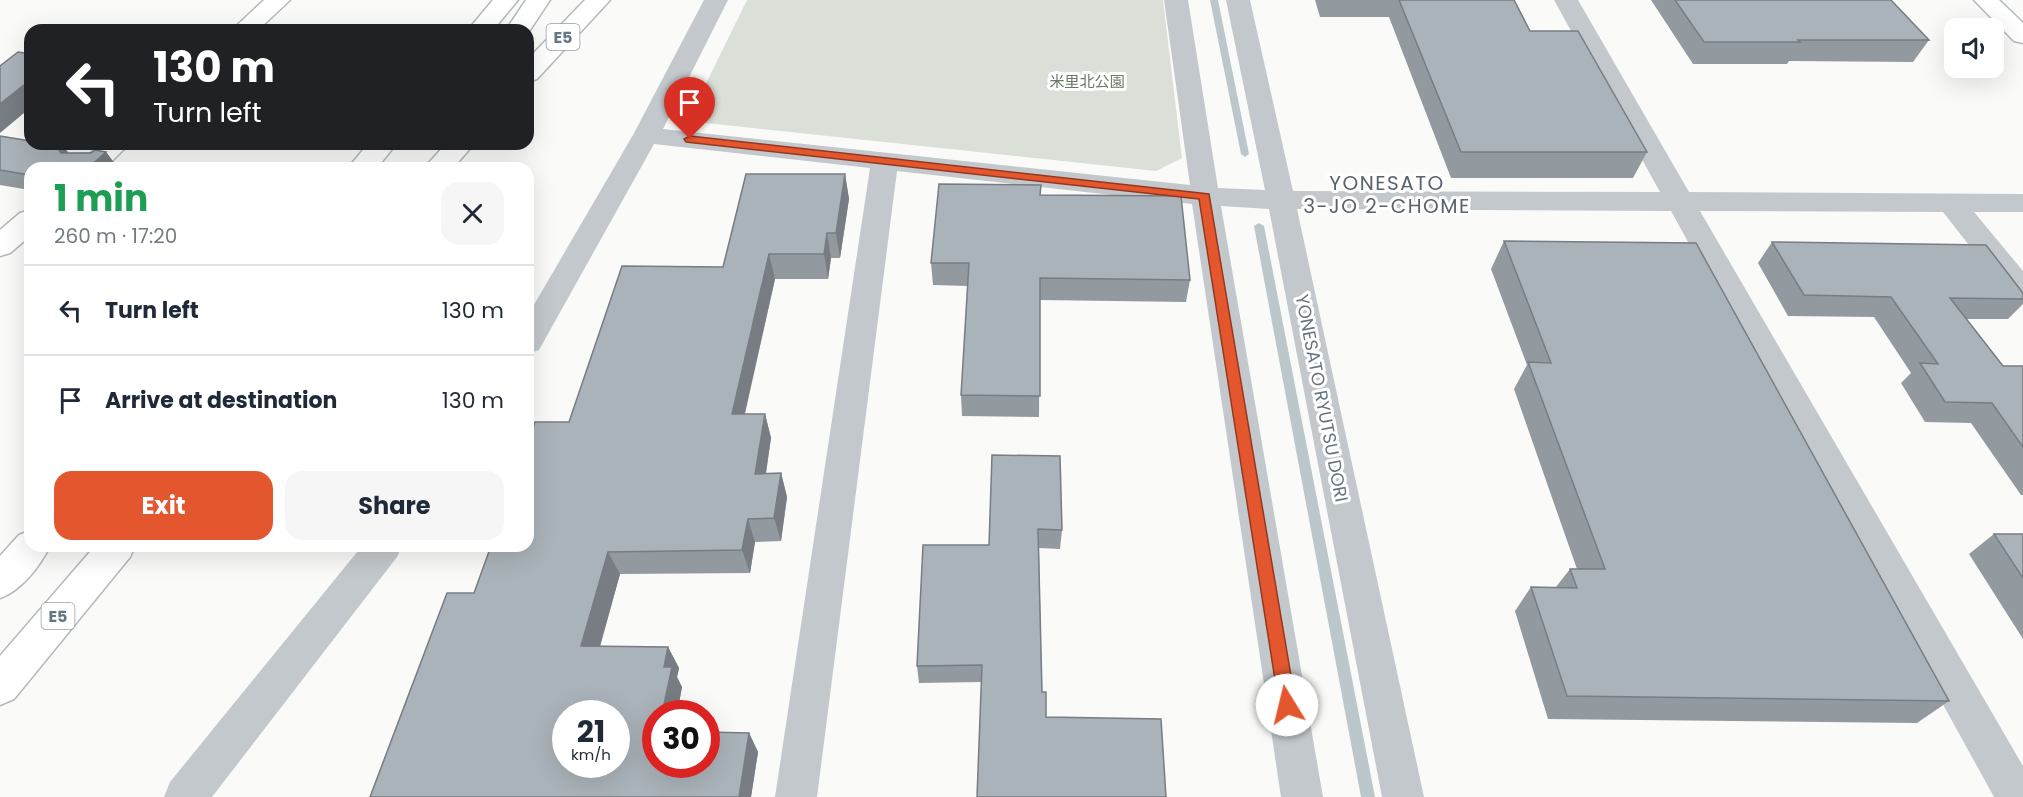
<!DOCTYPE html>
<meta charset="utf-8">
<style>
body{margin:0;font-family:Poppins,"Noto Sans JP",sans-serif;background:#f6f6f7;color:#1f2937;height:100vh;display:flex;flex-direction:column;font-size:22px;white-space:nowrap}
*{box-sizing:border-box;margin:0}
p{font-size:20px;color:#747a83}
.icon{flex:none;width:33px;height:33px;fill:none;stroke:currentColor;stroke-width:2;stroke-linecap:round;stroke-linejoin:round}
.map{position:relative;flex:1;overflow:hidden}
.panel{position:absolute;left:24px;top:162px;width:510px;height:390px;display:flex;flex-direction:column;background:#fff;border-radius:18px;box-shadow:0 6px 24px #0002}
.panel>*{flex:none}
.guide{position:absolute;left:24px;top:24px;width:510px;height:126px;border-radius:18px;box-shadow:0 6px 24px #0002;background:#202124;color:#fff;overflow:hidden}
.buttons{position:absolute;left:1944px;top:18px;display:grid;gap:12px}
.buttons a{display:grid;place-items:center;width:60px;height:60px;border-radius:12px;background:#fff;box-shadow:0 6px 24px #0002;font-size:30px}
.speed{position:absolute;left:552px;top:700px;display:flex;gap:12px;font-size:30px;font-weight:700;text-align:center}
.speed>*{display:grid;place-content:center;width:78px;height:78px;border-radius:50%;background:#fff;box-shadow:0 6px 24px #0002;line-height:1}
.speed small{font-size:15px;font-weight:400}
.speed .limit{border:9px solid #d22;background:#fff;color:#111}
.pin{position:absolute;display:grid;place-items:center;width:51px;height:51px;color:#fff;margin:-62px -26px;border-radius:50% 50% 50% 0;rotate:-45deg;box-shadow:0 0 6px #0007}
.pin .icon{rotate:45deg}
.me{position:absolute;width:66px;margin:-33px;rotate:351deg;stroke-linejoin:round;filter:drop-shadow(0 0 4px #0008)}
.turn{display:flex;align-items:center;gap:21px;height:126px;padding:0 30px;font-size:27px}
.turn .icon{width:78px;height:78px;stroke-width:2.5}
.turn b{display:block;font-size:42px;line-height:51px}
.round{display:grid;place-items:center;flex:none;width:63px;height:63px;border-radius:18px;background:#f6f6f7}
.overview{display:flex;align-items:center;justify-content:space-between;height:102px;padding:0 30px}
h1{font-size:36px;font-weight:700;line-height:45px;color:#1e9e55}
.cta{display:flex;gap:12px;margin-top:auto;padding:12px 30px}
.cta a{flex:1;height:69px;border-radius:18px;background:#e4572e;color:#fff;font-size:24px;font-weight:700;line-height:69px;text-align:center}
.cta a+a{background:#f6f6f7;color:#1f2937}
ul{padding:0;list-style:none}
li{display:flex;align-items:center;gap:18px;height:90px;padding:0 30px;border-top:2px solid #e0e1e3}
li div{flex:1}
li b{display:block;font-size:22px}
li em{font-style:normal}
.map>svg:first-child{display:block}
</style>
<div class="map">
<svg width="2023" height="797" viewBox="0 0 2023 797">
<rect width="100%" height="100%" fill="#fafaf8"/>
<path fill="#dadfd7" d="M747,0H1163L1182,158L1156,171L697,122L692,112Z"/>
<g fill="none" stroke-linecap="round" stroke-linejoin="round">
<path fill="#bbc7cb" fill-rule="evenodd" d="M1210,0H1218L1249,154L1245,157L1241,154Z
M1259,223L1264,226L1375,797H1361L1254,226Z"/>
<g stroke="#b3babf" stroke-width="3">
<path id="secondary" d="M1974,0H1999L2023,23V43L2014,41Z"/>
</g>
<g stroke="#b4b9bd" stroke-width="3">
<path id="highway" d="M264,0H290L258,30H232Z
M493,0H518L493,30H468Z
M526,0H550L528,33V30H506Z
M585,0H610L537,79L528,82V59Z
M100,144H129L105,168H75Z
M368,144H396L377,168H348Z
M446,144H474L453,168H424Z
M30,210V236L10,253L0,256V230L20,213Z
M30,531V546H50C40,566 21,591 0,598V556L19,535Z
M95,546H135L130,557L14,699L0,705V656Z"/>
</g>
<path fill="#c3c8cc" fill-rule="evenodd" d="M704,0H728L663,129L1190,185L1164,0H1188L1218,188L1265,190L1226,0H1250L1293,191L1660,192L1554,0H1578L1689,192L2023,194V212H1974L2023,271V303L2012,300L1943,212L1700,211L2023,766V797H1994L1671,211L1297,209L1424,797H1382L1269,209L1221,206L1323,797H1281L1192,204L897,171L817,797H775L870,168L654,144L539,350L528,354V315L633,135Z
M362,546H402L397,557L212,797H164L170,782Z"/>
<use href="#secondary" fill="#fff" fill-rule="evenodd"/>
<use href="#highway" fill="#fff" fill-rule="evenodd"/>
</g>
<path fill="#929a9f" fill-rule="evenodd" d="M1315,0H1514L1530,31L1647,152L1633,178H1451L1389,17H1320Z
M1651,0H1891L1929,40L1913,62L1789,61L1787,64H1693Z
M0,136L63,146L68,153L106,152L118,168H30V190L0,185Z
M746,174H845L849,199L840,258H831L828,279H775L745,414H765L771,438L766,474L781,473L787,497L781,541L755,542L750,573L620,574L600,647H668L679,668L677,677L682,687L677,714H656V765H706V732L749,733L758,752L751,797H370L447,593H474L491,546H528V441L535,422H569L622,266L723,267ZM566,714H616V765H566Z
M1040,195L1190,280L1186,302L1040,300L1039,417L962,416L961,395L968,286L933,285L931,263Z
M1504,241L1949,701L1917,723L1548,719L1515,611L1531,587H1556L1570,569H1577L1514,389L1527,365L1491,269Z
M1772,242L2023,293V304L2008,319H1966L2003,366H2023V495H2021L1971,423L1925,422L1901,383L1911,373L1874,317L1788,316L1758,263Z
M992,455L1062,530L1060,549L1039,548L1042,692L1046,717L1166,797L981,682L919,683L917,666L989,545Z
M1994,534H2023V639L1969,554Z"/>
<path fill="#777d82" d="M30,80V108L0,133V104Z
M63,146L77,163L73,168L59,150Z
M106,152L118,168H88Z
M845,174L849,199L840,258L836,233Z
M827,233L831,258L828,279L824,254Z
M769,254L775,279L739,438L732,414Z
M765,414L771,438L762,497L755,474Z
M781,473L787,497L781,541L774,518Z
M748,519L755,542L750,573L742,550Z
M608,552L620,574L594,667L581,646Z
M668,647L679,668L677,677L682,687L677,714H662L664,667Z
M749,733L758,752L751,797H739Z"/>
<path fill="#aab3b9" stroke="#777d82" stroke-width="1.5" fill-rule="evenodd" d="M1399,0H1514L1530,31H1578L1647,152H1461Z
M1675,0H1891L1929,40H1798L1800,42H1704Z
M18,52L30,54V80L0,104V66Z
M0,136L30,141V144H52L63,146L59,150L61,153H91L95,150L106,152L88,168H30V175L0,170Z
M746,174H845L836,233H827L824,254H769L732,414H765L755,474L781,473L774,518L748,519L742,550L608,552L581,646L668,647L664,667H672L662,714H656V765H706V732L749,733L739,797H370L447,593H474L491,546H528V441L535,422H569L622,266L723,267ZM566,714H616V765H566Z
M939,184L1041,185L1040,195L1181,196L1190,280L1040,278V396L961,395L969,263H931Z
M1504,241L1696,243L1949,701L1567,696L1531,587L1577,588L1570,569H1605L1528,362L1551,363Z
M1772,242L1986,245L2023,293V299L1950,298L2003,366H2023V447L1992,403L1945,402L1920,363L1938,364L1891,297L1804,295Z
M992,455L1060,456L1062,530L1038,529L1042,692H1046V717L1161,719L1166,797H977L982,665L917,666L923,545H989Z
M1994,534H2023V578Z"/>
<path fill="#e4572e" stroke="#94391e" stroke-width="1.5" d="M690,136L1209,194L1296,705L1293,710L1287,712L1281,710L1279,705L1199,199L686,142L684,139Z"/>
<g text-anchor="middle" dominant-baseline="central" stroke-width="6" stroke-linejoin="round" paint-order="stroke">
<g font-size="15" fill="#687a64" stroke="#fff">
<text x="1087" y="81">米里北公園</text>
</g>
<g fill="#fff" stroke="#939fa8" stroke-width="1.5">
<rect x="546.5" y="24" width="33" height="26" rx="4.5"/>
<rect x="41.5" y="603" width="33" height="26" rx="4.5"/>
</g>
<g font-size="16" font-weight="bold" fill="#657683">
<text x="563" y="37">E5</text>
<text x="58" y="616">E5</text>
</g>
<g font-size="18" fill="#657683" stroke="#fff">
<text transform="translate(1322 398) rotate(79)">YONESATO RYUTSU DORI</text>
</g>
<g font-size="20" letter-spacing="1.5" fill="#57646e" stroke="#fff">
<text x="1387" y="183">YONESATO<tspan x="1387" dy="23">3-JO 2-CHOME</tspan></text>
</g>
</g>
</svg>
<div class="buttons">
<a><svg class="icon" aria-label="sound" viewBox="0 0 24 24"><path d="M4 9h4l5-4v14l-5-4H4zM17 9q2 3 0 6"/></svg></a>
</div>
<div class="speed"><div>21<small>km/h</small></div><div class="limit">30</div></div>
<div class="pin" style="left:690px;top:139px;background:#d93025"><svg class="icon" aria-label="arrive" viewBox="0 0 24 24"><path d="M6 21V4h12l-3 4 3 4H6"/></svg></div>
<svg class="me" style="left:1287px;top:705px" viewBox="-20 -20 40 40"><circle r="19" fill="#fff"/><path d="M0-13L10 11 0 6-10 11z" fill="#e4572e"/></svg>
<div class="guide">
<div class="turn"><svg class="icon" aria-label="left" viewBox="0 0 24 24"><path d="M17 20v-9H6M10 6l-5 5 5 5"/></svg><div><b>130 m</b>Turn left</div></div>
</div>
<section class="panel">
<div class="overview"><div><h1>1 min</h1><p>260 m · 17:20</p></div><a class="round"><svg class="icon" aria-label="close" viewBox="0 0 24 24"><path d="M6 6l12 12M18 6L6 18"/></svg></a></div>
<ul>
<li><svg class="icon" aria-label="left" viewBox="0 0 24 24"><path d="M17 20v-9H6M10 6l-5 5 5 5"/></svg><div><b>Turn left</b></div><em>130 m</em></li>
<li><svg class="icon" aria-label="arrive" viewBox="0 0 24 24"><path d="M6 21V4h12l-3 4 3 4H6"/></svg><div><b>Arrive at destination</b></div><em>130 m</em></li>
</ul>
<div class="cta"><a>Exit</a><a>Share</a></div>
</section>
</div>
